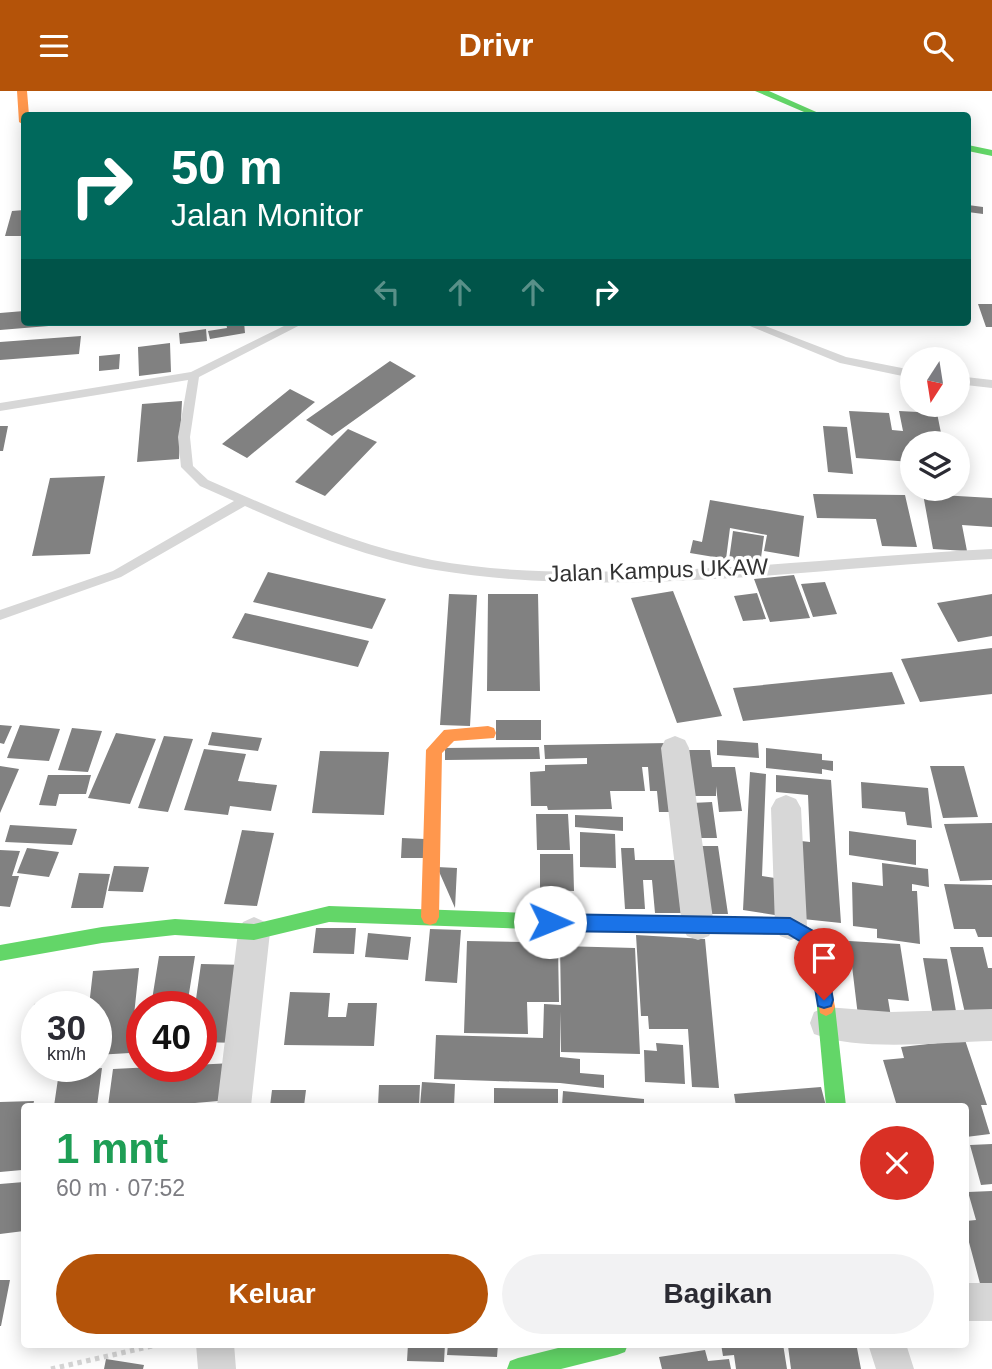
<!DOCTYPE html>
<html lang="id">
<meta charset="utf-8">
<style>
body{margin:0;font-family:Helvetica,sans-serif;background:#f2f2f3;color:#2b2b33;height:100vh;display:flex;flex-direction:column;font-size:26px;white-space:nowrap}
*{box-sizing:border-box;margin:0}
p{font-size:23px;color:#7c7c81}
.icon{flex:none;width:38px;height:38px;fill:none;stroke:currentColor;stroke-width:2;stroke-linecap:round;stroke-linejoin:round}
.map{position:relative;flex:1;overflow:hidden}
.drawer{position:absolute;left:21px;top:1012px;width:948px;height:245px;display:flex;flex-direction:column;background:#fff;border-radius:7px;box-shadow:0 4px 18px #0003}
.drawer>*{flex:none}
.guide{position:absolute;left:21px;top:21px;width:950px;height:214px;border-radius:7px;box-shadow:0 4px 18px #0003;background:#00695c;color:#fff;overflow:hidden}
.needle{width:46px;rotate:192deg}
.tools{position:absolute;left:900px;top:256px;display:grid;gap:14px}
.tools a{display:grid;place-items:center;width:70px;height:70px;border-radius:50%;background:#fff;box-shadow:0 4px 18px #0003;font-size:35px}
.speed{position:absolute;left:21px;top:900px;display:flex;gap:14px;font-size:35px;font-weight:700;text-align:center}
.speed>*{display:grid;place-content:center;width:91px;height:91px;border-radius:50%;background:#fff;box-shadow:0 4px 18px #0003;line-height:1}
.speed small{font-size:18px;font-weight:400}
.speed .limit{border:10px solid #d22;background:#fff;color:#111}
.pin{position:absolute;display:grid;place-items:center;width:60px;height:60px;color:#fff;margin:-72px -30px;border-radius:50% 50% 50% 0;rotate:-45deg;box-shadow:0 0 7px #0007}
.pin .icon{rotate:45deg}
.me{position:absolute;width:77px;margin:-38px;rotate:91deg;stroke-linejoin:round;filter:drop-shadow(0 0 5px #0008)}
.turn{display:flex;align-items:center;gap:24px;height:147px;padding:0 35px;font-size:32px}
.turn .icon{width:91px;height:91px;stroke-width:2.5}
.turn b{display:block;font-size:49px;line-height:60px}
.lanes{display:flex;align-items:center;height:66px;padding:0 35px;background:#0003;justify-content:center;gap:35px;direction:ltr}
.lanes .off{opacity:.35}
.round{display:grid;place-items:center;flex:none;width:74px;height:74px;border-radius:37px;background:#f2f2f3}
.headline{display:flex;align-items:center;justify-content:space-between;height:119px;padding:0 35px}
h1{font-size:42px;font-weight:600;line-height:52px;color:#1e9e55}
.primary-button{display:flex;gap:14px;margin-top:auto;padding:14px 35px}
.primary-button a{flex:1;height:80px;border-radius:42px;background:#b45309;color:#fff;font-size:28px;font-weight:600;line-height:80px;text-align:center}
.primary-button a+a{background:#f2f2f3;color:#2b2b33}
header{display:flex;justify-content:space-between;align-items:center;height:91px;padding:0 35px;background:#b45309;color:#fff;font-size:32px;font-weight:600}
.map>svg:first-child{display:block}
</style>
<header><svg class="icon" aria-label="menu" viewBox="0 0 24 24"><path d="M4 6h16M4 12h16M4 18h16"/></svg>Drivr<svg class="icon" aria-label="search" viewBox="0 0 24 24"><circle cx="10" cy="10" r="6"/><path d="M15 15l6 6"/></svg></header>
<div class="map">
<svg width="992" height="1278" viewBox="0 0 992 1278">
<rect width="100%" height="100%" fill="#fff"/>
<path fill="#818181" d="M968,114L983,116V123L968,121Z
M24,119L22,145H5L12,120Z
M978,213H992V236H986Z
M24,220V231L73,233L0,239V222Z
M226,231H244L245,242L210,248L208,240L227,237Z
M206,238L207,250L180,253L179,242Z
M81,245L79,263L0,269V251Z
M170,252L171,281L139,285L138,256Z
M120,263L119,278L99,280V265Z
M390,270L416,285L332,345L306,329Z
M290,298L315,311L247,367L222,353Z
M182,310L179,368L137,371L142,313Z
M849,320L889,322L892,339L903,340L899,320L937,322L943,352H912V371L856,367Z
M0,335H8L3,360H0Z
M823,335L847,336L853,383L828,381Z
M348,338L377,351L325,405L295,391Z
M105,385L90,463L32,465L50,387Z
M813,403L905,404L917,456L882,455L876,428L817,427Z
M923,403L992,407V436L962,434L967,460L933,458Z
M710,409L804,425L799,466L764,460L767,444L730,437L726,468L690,462L693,449L702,451Z
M733,440L764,445L760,474L729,469Z
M268,481L386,508L372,538L253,511Z
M794,484L810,527L770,531L754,488Z
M825,491L837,523L813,526L801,493Z
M673,500L722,625L677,632L631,507Z
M757,502L766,528L743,530L734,505Z
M449,503L477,504L470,635L440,634Z
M488,503H538L540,600H487Z
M992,503V545L958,551L937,512Z
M245,522L369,550L358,576L232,547Z
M992,557V603L920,611L901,568Z
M892,581L905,613L743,630L733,597Z
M496,629H541V649H496Z
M0,634L12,635L4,653L0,652Z
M20,634L60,638L49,670L7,667Z
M72,637L102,640L88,681L58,679Z
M212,641L262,647L258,660L208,654Z
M116,642L156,648L130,713L88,707Z
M164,645L193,648L168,721L138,717Z
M717,649L758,652L759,667L717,664Z
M669,652L675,721H659L657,700H650L648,676H642L645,700H610L612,718L548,719L547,715H531L530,681L545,680V674L587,673V667L545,668L544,654Z
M539,656L540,668L445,669V657Z
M766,657L822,663V669L833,670V680L822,678V683L766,677Z
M204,658L246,663L238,690L277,694L271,720L230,715L228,724L184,719Z
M684,659H710L712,676H735L742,720L719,721L716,695V705H690Z
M320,660L389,661L384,724L312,722Z
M0,675L19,678L0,722Z
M930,675H964L978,726L943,727Z
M750,681L766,683L762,785L781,788V825L743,819Z
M48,684H91L86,703H59L56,715L39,714Z
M776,684L831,689L841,832L803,828L801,750L810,751L808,704L776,701Z
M861,691L928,697L932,737L907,734L905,721L862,717Z
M712,711L717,747H697L692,712Z
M536,723H568L570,759H537Z
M575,724L623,726V740L575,736Z
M992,732V789L960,790L944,733Z
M10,734L77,738L72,754L5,751Z
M242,739L274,742L257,815L224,813Z
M849,740L916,749V774L849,764Z
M580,741L615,743L616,777L580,776Z
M402,747L425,748L423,767H401Z
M692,755H718L728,823H700Z
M27,757L59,761L49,786L17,782Z
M621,757H634L635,769H676L681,822H655L652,789H643L645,818H625Z
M0,759L20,760L12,785H19L10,816L0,815Z
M540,763H573L574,800L540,799Z
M882,772L928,778L929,796L912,793V800H917L920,853L877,847V838L853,835L852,791L883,795Z
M114,775L149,776L143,801L108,800Z
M437,776L457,777L455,817Z
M79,782L110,783L103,817H71Z
M944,793L992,794V846H978L975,838H954Z
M316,837H356L354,863L313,862Z
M430,838L461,839L457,892L425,890Z
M368,842L411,846L408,869L365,866Z
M636,844L705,848L719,997L692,996L688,938H649L648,925H641Z
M467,850L528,851V856L558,857L559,911H527L528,943L464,942Z
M849,850L900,853L909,910L888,908L891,926L858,925Z
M560,855L635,857L640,963L561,961L560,920V966L580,968V982L604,984V997L560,992L434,988L436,944L543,947L544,913L561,914Z
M950,856H983L988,877H992V931H967Z
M159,865H195L187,915H151Z
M923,867L947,868L958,932L934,931Z
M201,873L248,874L238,952L201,951V915H195Z
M139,877L130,962L96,964V915H89L93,880Z
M290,901L330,902L328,926H346L348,912H377L374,955L284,954Z
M82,906V915H37V959L30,960L34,913Z
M965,949L987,1014H981L990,1043L966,1046V1015H897L883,969L904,967L901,956Z
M656,952L683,954L685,993L645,991L644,959L657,960Z
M233,972L230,1009L160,1015H108L113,978Z
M102,977L97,1015H54L59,981Z
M422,991L455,993L454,1015H420Z
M379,994H420L419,1015H378Z
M821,996L826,1015H736L734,1003Z
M494,997L558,998V1015H494Z
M272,999H306L304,1015H270Z
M563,1000L644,1008V1015H562Z
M34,1010L33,1015H24L22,1079L0,1081V1011Z
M992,1053V1093L981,1094L970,1054Z
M24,1091V1140L0,1143V1093Z
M992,1100V1200H982L966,1140V1130L976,1129L968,1101Z
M0,1189H10L1,1235H0Z
M408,1253H445L444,1271L407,1270Z
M448,1253H498L497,1266L447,1264Z
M721,1253H783L787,1278H736L734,1264L723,1265Z
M804,1253H845L846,1257H857L861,1278H791L788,1255Z
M705,1259L708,1270L729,1268L731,1278H662L659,1266Z
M106,1268L144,1274L143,1278H104Z"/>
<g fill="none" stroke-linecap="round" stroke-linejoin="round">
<path stroke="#d6d6d6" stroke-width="5" stroke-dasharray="4.5 4.5" stroke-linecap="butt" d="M51,1278L161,1253"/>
<path fill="#d7d7d7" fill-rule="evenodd" d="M292,231H306L199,286L190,346L193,375L208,389C281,421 354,454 432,469C497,481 566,482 633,480C753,478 872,464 992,458V468C811,477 615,509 436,479C370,468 306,442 245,415L121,486L0,529V519L113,480L234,410L200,395L181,376L178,346L188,289L0,320V312L191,281Z
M740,231H755L846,266L912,279V287L840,272Z
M957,285L992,289V297L957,293Z"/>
<path fill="#d7d7d7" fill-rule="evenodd" d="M675,645L685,649L689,657L714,835L709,845L698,849L687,845L682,835L661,657L665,649Z
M786,704L796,708L801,717L807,835L802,845L791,849L780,845L775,835L771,717L776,708Z
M254,826L265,831L270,841L251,1015H217L238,841L243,831Z
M826,916L891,921L992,918V950C943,951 859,961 814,943L810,932L814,921Z
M966,1192H992V1230H966Z
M196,1253H234L236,1278H198Z
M868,1253H906L914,1278H876Z"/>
<path fill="#63d668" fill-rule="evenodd" d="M755,0H769L823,24H811Z
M968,54L992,59V65L968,60Z
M329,815L528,822L534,824L537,830L534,836L528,838L329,831L254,849L175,844L102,852L0,870V854L102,836L175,828L254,833Z
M826,907L832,910L835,916L846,1015H826L817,916L820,910Z
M574,1253H628L625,1261L617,1264L561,1278H507L510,1270L518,1267Z"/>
<path fill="#ff974d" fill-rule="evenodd" d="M17,0H27L29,24H24V34L19,31Z
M488,635L494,637L496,642L494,647L454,650L442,662L439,826L436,832L430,834L424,832L421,826L426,659L444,639Z
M528,822L791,827L822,844L835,916L832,922L826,925L820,922L808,855L789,843L528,838L522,836L519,830L522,824Z"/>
</g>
<path fill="#1a73e8" stroke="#114b97" stroke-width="2" d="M550,823L790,827L822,845L833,909L831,915L824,917L818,915L808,855L788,843L550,840L544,837L541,831L544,826Z"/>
<g text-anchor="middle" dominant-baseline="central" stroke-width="7" stroke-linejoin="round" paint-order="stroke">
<g font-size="23" fill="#333" stroke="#fff">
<text transform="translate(658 479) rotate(-2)">Jalan Kampus UKAW</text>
</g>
</g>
</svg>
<div class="tools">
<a><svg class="needle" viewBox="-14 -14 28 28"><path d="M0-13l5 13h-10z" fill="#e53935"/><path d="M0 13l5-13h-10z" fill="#7c7c81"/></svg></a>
<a><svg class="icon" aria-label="layers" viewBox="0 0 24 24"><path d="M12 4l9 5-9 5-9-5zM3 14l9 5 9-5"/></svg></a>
</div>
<div class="speed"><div>30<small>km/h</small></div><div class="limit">40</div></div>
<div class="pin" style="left:824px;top:909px;background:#d93025"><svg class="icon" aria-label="arrive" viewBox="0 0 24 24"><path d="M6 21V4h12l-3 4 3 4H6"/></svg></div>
<svg class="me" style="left:550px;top:831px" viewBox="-20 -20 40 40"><circle r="19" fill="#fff"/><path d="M0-13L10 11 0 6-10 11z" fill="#1a73e8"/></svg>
<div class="guide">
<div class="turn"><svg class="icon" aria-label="right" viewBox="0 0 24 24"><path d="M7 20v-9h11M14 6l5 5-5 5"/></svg><div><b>50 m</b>Jalan Monitor</div></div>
<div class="lanes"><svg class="icon off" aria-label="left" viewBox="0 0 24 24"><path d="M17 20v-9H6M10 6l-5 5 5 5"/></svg><svg class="icon off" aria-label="ahead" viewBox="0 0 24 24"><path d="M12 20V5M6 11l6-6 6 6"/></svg><svg class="icon off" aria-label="ahead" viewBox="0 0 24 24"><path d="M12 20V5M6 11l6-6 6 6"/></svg><svg class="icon" aria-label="right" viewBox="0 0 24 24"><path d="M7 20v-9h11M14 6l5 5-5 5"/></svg></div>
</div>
<section class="drawer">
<div class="headline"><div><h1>1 mnt</h1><p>60 m · 07:52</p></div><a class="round" style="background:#d93025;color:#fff"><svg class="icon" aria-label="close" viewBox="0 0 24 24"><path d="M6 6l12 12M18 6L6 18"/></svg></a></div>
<div class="primary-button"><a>Keluar</a><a>Bagikan</a></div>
</section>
</div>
